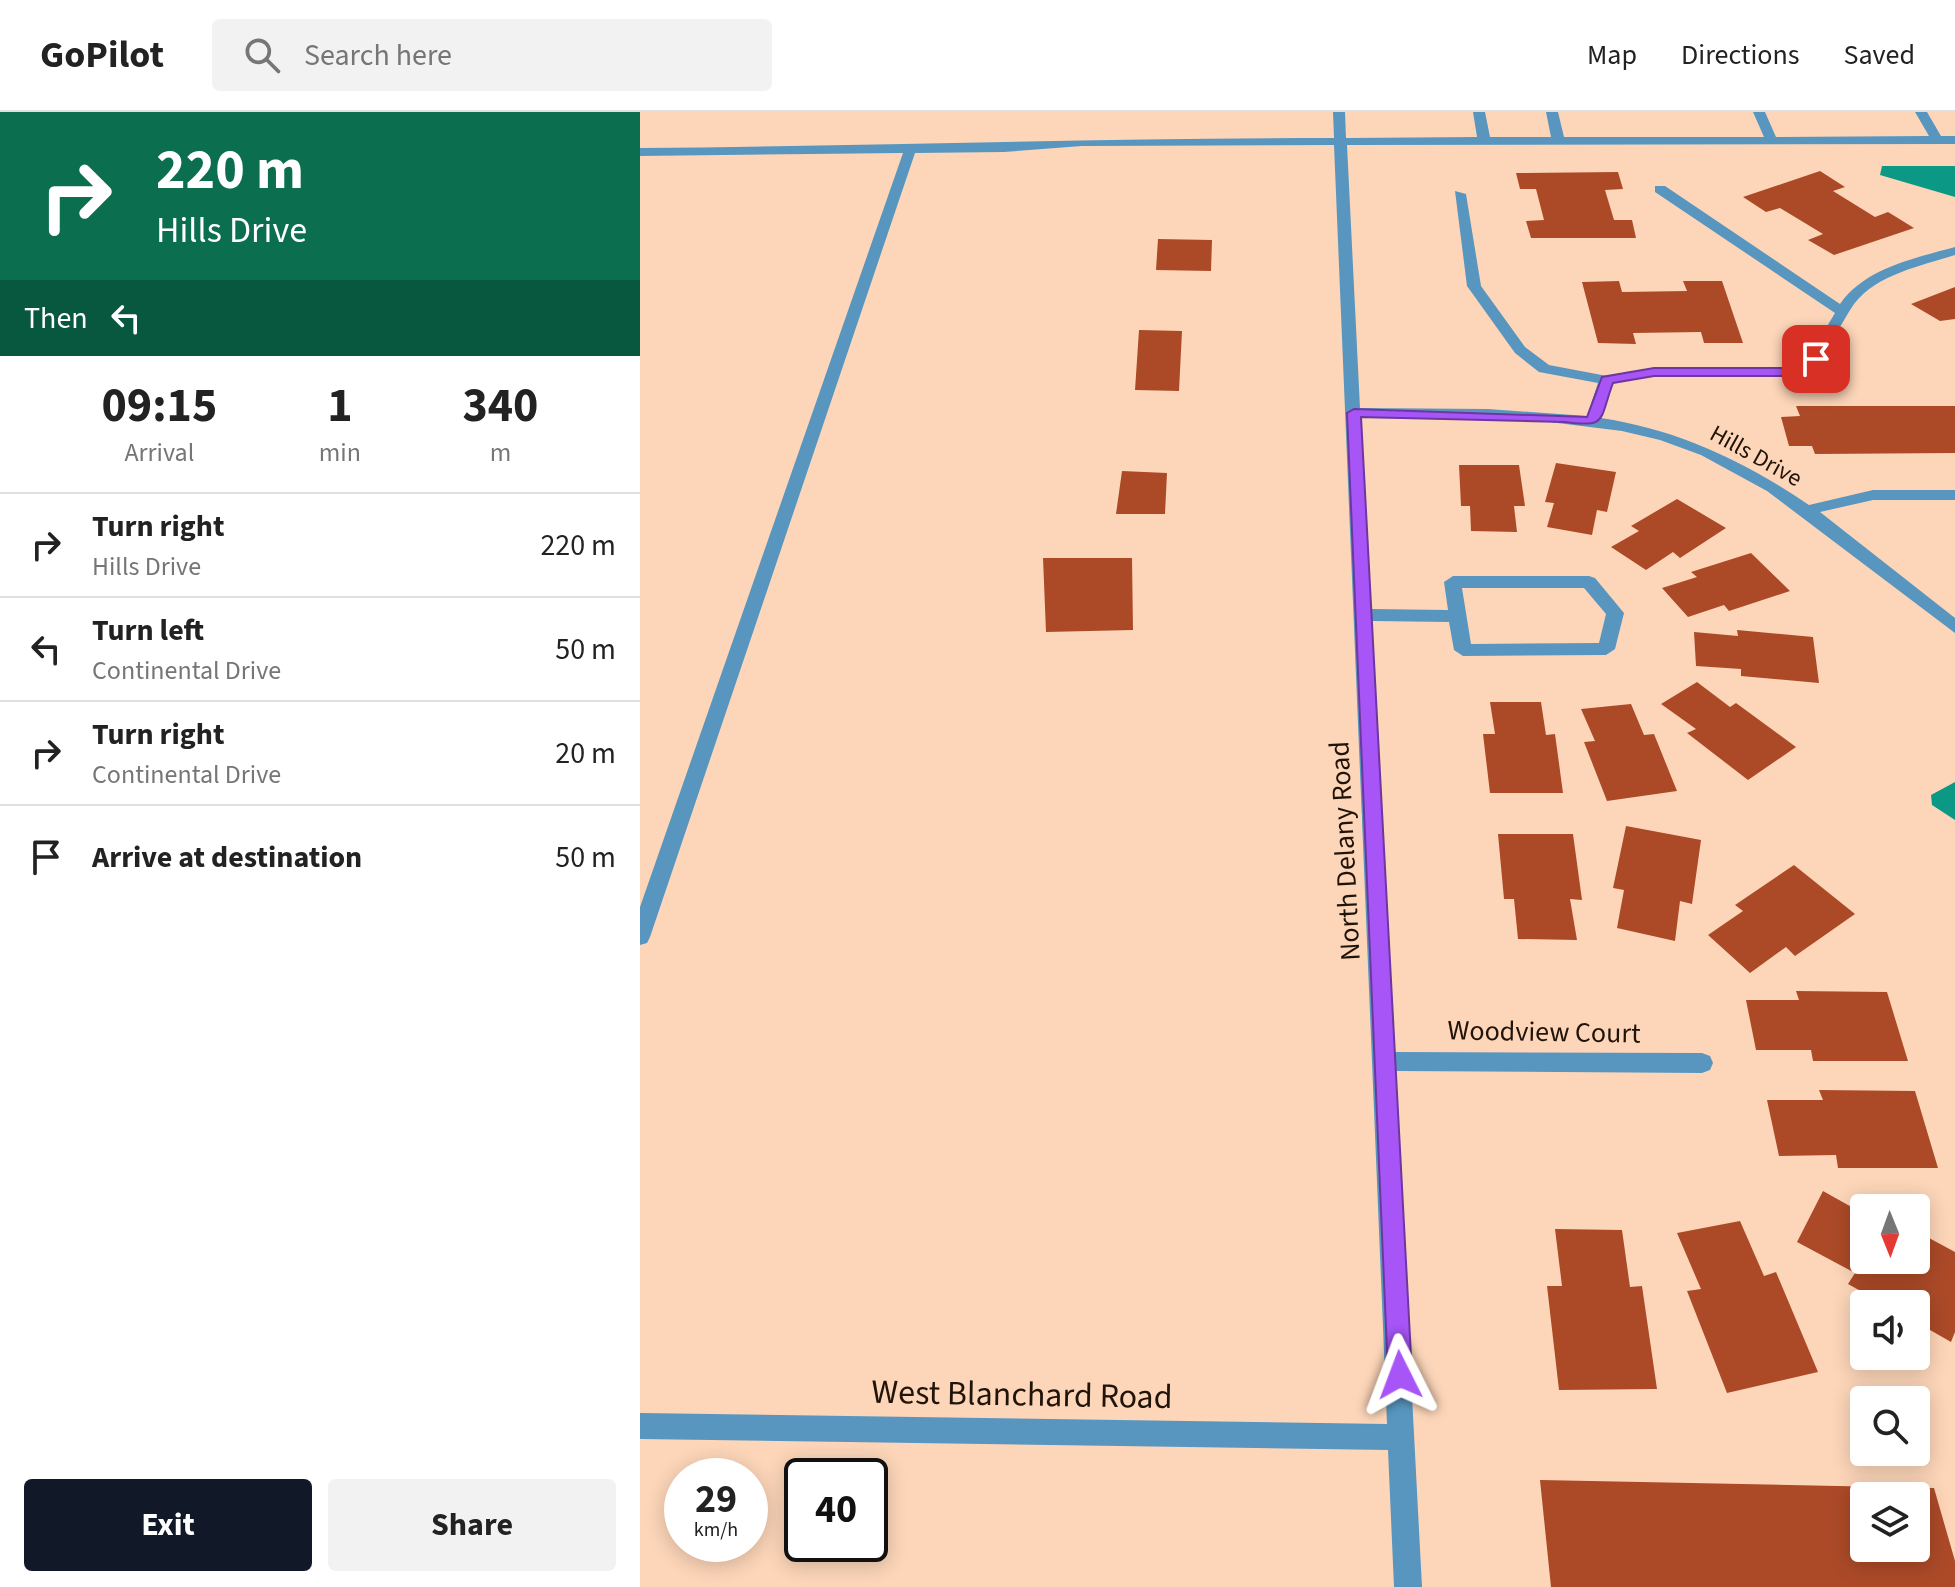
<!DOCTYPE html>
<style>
body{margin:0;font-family:"Source Sans 3",sans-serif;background:#f2f2f2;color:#222;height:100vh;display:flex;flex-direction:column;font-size:30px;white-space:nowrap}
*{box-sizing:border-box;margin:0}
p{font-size:26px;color:#767676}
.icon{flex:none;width:44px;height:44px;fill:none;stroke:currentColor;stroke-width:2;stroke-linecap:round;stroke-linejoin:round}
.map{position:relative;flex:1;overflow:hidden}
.drawer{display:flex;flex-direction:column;background:#fff;width:640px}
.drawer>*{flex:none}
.top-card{background:#0b6e4f;color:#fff;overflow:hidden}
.needle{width:52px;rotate:179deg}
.tools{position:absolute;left:1210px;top:1082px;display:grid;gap:16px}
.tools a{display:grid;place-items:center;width:80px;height:80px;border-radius:8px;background:#fff;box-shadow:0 4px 20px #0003;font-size:40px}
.speed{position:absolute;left:24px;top:1346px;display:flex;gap:16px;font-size:40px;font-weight:700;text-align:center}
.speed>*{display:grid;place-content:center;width:104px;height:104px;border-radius:50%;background:#fff;box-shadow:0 4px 20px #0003;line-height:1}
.speed small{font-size:20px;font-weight:400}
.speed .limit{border:4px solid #111;border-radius:12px;background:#fff;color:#111}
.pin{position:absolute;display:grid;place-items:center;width:68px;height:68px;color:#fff;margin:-34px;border-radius:16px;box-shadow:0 4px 12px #0006}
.me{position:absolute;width:88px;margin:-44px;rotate:357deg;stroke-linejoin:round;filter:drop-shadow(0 0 6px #0008)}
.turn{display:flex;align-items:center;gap:28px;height:168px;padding:0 24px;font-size:36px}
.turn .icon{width:104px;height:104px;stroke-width:2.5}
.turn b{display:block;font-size:56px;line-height:68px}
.then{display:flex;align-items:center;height:76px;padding:0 24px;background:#0003;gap:16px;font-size:30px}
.eta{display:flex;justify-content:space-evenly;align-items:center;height:136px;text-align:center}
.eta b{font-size:48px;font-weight:700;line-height:56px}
.action{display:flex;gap:16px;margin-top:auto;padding:16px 24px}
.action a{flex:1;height:92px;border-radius:8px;background:#111827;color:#fff;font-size:32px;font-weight:700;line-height:92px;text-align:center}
.action a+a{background:#f2f2f2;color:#222}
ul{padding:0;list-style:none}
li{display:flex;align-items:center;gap:24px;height:104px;padding:0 24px;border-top:2px solid #e0e0e0}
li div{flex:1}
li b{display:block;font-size:30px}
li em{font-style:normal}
header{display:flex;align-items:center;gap:48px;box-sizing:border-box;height:112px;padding:0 40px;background:#fff;border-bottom:2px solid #e0e0e0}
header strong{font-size:38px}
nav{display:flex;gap:44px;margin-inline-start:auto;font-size:28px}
.search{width:560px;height:72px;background:#f2f2f2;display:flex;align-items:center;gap:20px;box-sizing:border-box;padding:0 28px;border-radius:8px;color:#767676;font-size:30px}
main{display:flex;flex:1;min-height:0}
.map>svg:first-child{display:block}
</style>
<header>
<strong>GoPilot</strong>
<div class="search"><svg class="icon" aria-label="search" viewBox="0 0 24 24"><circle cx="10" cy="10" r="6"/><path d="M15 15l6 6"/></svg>Search here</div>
<nav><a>Map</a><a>Directions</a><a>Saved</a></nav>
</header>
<main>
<section class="drawer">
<div class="top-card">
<div class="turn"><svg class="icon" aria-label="right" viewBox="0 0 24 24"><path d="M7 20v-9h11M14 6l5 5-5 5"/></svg><div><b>220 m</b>Hills Drive</div></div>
<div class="then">Then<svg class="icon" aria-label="left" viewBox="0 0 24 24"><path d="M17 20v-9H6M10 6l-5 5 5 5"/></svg></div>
</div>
<div class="eta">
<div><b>09:15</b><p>Arrival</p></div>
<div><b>1</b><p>min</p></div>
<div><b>340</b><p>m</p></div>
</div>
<ul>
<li><svg class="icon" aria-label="right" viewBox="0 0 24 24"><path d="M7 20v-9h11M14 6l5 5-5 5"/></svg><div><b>Turn right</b><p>Hills Drive</p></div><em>220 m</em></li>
<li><svg class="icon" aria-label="left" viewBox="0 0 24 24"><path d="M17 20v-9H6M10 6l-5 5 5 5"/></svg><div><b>Turn left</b><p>Continental Drive</p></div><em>50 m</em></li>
<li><svg class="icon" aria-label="right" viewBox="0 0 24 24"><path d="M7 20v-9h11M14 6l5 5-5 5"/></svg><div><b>Turn right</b><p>Continental Drive</p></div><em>20 m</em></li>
<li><svg class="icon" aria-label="arrive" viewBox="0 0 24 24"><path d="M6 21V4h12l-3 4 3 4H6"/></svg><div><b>Arrive at destination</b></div><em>50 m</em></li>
</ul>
<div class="action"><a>Exit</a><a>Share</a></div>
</section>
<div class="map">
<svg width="1315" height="1475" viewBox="0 0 1315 1475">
<rect width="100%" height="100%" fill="#fdd6b9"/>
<path fill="#0b9884" d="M1242,54H1315V85L1240,63Z
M1315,670V708L1292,693L1291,683Z"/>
<path fill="#ac4a28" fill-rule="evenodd" d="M1180,59L1205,75L1193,79L1235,105L1248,100L1274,116L1194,143L1168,128L1183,122L1140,96L1126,100L1103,85Z
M978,60L983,77L965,78L974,108H992L996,126H891L886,109L904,108L896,77H880L876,61Z
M518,127L572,128L571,159L516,158Z
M979,169L982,180L1047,179L1043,169H1082L1103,231H1064L1061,220L993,221L996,232L958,231L942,170Z
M1315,175V207L1300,209L1271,192Z
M499,218L542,219L539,279L495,278Z
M1156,294H1315V341L1175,342L1172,334H1149L1141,305L1160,304Z
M916,351L976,360L967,400L957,398L952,423L907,415L914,391L905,390Z
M819,353H879L885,394H874L877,420L831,419L830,394H821Z
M482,359L527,361L525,402H476Z
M1037,387L1086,416L1040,446L1033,440L1006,458L971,435L999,419L991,414Z
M1111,441L1150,479L1089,499L1084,493L1048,505L1022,476L1057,465L1051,460Z
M403,446H492L493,518L406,520Z
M1097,518L1173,525L1179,571L1101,564V557L1056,554L1054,520L1098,524Z
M1057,570L1090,595L1096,591L1156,635L1108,668L1047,621L1056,617L1021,592Z
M850,590H901L906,623L915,622L923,681H850L843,622H855Z
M991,592L1004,623L1014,622L1037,679L967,689L944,630L955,629L941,597Z
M986,714L1061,728L1052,792L1040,789L1035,829L977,816L984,778L973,776Z
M858,722H933L942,788L930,787L937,828L878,827L874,787H864Z
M1154,753L1215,802L1155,844L1146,835L1110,861L1068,823L1103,799L1095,793Z
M1156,879L1247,880L1268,949H1173L1171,938H1116L1106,888H1159Z
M1179,978L1275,979L1298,1056H1198L1196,1043L1139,1044L1127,988H1183Z
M1183,1079L1224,1102V1148H1276V1119L1315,1140V1220L1311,1230L1276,1210V1192H1244L1208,1172L1215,1161L1157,1130Z
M1100,1109L1124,1164L1136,1160L1178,1260L1087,1281L1047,1179L1061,1177L1037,1121Z
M915,1117L982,1118L990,1175L1002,1174L1017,1277L919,1278L907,1174H922Z
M900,1368L1294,1376L1315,1449V1475H911ZM1224,1384H1276V1436H1224Z"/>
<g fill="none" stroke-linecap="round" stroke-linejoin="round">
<path fill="#5896bf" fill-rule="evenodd" d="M693,0H705L706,26L837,25L833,0H845L850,25H911L906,0H918L924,25H1124L1113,0H1125L1136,25L1289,24L1275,0H1287L1301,24H1315V32L707,33L720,296L848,297L947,304L958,271L899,260L875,241L827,174L815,79L826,82L841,174L885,235L909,253L967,264L1014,256H1156L1173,238L1195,201L1015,80V74H1025L1200,192C1225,156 1275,146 1315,135V143C1281,154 1237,162 1214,192C1199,214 1188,242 1165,263L1014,264L973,271L961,306C1039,318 1104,349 1169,393L1233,378H1315V388H1233L1180,400L1315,506V521L1127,379L1061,343L1020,328L982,319L893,308L721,306L731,497L808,498L804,470L813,464H949L955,466L984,501L975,537L966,543L823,544L814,538L809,510L732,509L754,940L1062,941L1070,944L1073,951L1070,958L1062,961L755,959L782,1475H754L748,1338L0,1327V1301L747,1312L694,33L442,34L364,40L275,41L10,825L7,831L0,833V795L263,41L0,44V36C232,34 463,26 694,26ZM822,476H944L966,502L959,531L831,532Z"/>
</g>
<path fill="#a855f7" stroke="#6d37a1" stroke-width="2" d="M1176,243L1183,247L1181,250L1160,264H1014L973,271C959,308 968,316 925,310L721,305L772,1263L768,1271L760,1274L752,1271L748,1263L707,301L714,297L947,305L962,265L1014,256H1157Z"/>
<g text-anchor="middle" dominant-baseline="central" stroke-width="8" stroke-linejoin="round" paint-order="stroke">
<g font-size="24" fill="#201309" stroke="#fdd6b9">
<text transform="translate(1116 344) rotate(29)">Hills Drive</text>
</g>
<g font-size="28" fill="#201309" stroke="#fdd6b9">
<text transform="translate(705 739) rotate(-93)">North Delany Road</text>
<text transform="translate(904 920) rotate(1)">Woodview Court</text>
</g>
<g font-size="34" fill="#201309" stroke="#fdd6b9">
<text transform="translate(382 1283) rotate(1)">West Blanchard Road</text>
</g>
</g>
</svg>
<div class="tools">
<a><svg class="needle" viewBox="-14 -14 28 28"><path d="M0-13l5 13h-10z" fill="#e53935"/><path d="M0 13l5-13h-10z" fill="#767676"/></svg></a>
<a><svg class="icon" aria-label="sound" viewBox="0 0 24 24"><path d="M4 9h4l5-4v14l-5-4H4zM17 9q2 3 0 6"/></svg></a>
<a><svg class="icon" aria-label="search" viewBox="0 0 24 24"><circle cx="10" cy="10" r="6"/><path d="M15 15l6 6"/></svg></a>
<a><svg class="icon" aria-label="layers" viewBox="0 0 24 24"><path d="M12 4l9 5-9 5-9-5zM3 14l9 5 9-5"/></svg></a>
</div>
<div class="speed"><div>29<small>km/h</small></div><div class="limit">40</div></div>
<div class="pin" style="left:1176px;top:247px;background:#d93025"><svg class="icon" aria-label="arrive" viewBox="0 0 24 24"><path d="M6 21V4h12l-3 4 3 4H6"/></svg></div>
<svg class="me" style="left:760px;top:1263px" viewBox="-20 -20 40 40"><path d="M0-17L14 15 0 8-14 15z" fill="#a855f7" stroke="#fff" stroke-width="4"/></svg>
</div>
</main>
